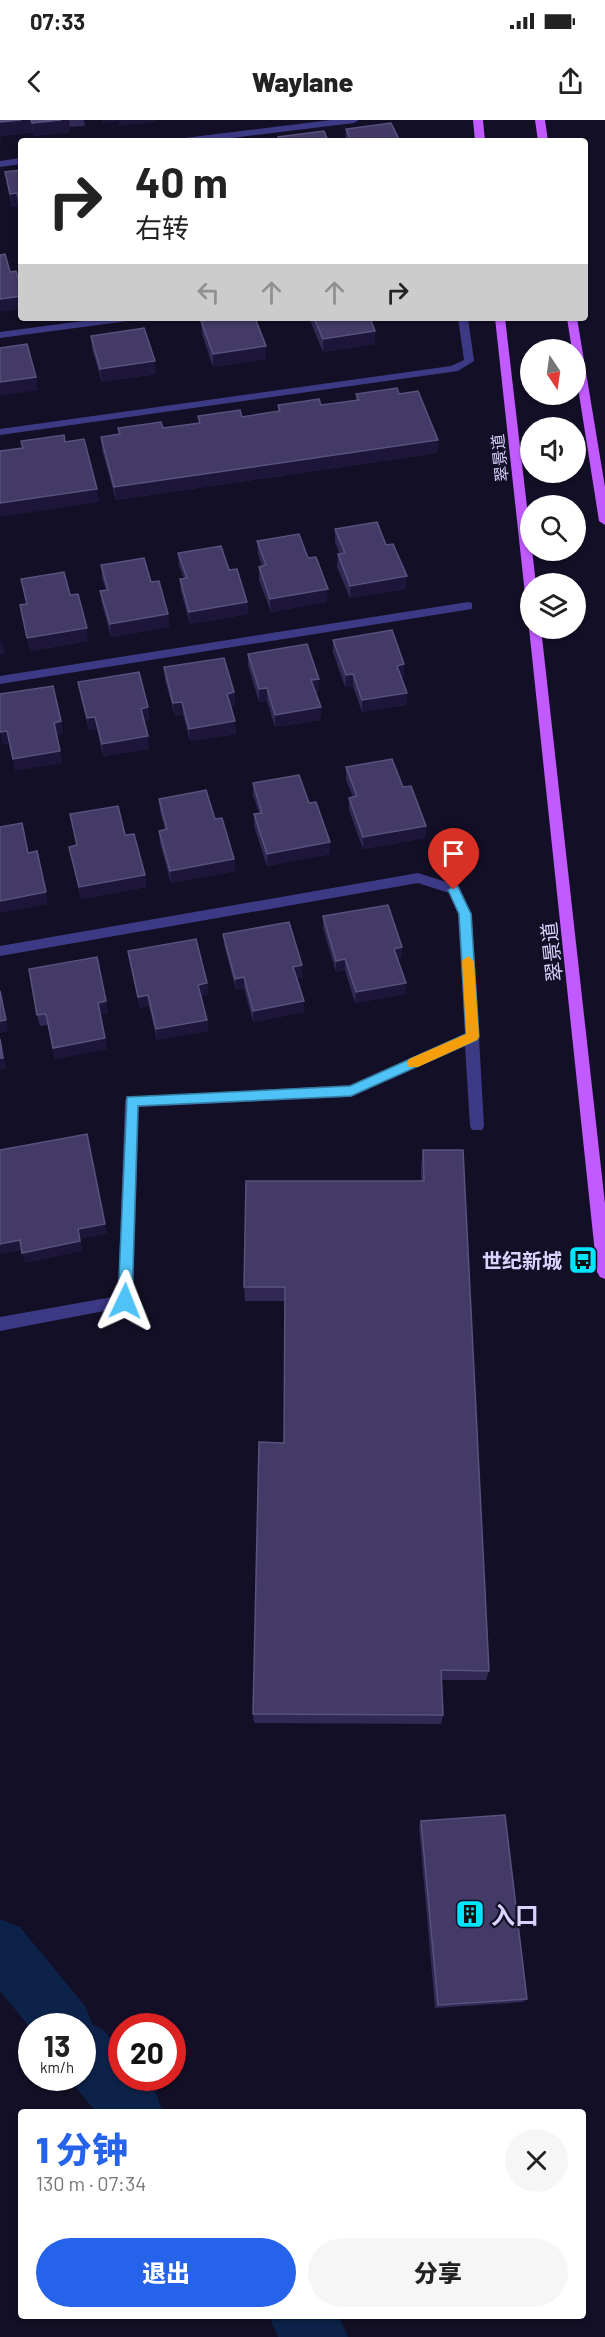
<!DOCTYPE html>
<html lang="zh">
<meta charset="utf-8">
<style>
body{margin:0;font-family:Barlow,"Noto Sans SC",sans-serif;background:#f6f6f6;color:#222;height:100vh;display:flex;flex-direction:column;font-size:22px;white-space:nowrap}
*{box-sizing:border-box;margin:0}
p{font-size:20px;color:#767676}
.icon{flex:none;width:33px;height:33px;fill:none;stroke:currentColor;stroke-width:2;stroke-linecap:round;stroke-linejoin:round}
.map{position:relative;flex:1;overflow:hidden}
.sheet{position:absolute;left:18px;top:1989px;width:568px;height:210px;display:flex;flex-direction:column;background:#fff;border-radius:6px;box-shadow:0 2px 4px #0004}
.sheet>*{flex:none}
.hud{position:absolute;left:18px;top:18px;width:570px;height:183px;border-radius:6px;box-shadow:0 2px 4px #0004;background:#fff;color:#222;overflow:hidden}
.needle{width:39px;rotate:167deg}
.tools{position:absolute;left:520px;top:219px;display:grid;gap:12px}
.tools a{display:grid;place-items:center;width:66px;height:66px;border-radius:50%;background:#fff;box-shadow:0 2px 4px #0004;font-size:30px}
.speed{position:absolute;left:18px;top:1893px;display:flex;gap:12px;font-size:30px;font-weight:700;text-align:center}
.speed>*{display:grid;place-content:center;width:78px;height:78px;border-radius:50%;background:#fff;box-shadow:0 2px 4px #0004;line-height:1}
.speed small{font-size:15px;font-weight:400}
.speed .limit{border:9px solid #d22;background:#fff;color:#111}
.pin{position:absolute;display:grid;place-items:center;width:51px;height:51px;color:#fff;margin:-62px -26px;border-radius:50% 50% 50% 0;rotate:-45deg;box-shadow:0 0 6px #0007}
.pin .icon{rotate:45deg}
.me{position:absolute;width:66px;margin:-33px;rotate:2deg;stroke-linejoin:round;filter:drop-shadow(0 0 4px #0008)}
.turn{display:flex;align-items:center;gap:21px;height:126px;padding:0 18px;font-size:27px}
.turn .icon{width:78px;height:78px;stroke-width:2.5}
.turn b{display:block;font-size:42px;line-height:51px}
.lanes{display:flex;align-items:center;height:57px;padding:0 18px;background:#0003;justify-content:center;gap:30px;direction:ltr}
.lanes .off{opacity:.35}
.round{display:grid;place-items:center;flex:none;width:63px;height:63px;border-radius:32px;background:#f6f6f6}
.summary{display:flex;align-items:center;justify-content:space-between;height:102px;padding:0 18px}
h1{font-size:36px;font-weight:800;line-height:45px;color:#2563eb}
.action{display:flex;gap:12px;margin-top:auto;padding:12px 18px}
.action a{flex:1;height:69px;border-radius:36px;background:#2563eb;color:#fff;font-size:24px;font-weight:800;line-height:69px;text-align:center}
.action a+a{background:#f6f6f6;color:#222}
.status{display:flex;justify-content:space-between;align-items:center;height:42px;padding:0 30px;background:#fff;direction:ltr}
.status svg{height:16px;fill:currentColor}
header{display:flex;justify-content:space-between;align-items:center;height:78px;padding:0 18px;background:#fff;font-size:27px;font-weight:800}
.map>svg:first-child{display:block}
</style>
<div class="status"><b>07:33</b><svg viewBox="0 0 49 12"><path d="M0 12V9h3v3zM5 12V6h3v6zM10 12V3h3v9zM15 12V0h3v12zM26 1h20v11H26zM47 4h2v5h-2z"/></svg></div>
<header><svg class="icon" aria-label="back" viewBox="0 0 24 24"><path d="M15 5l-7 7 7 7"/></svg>Waylane<svg class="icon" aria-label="share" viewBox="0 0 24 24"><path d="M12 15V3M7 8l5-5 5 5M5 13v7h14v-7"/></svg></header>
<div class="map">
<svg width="605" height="2217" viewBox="0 0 605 2217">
<rect width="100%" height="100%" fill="#130f26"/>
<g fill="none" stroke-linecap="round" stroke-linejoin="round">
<path fill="#0c2248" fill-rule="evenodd" d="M0,1799L20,1807L85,1886L93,1905L102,1909L122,1931V1958H143L155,1971L163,1992H96L68,1958H82V1906H32V1910L0,1871Z
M269,2196H339L348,2217H278Z"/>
<path fill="#3d3a85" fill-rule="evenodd" d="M331,0H359L354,3L207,21H179L184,18Z
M21,38V44L0,47V41Z
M105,198H133L128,201L0,218V212Z
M458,198H468L474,241L458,251L0,315V309L451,246L464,240Z
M468,482L472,483V489L0,564V556Z
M418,753L459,766L472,794L484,1006L482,1010H472L470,1006L465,926L351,977L139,987L133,1181L130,1186L0,1211V1197L118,1176L125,981L127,977L350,965L465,914L458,794L449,773L418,763L0,836V826Z"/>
<path fill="#c25bff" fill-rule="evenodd" d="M473,0H483L485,21H475Z
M535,0H545L548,21H538Z
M495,198H505L536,464H531V478L525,474Z
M567,198H577L605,367V405L599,401L576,255V230H572Z
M531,505V508H541L605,1084V1159L600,1157L597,1152L529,508Z"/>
</g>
<path fill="#312854" d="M0,0H84L85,6L69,7L70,12L34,16L33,12L0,16L1,20L0,21Z
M346,9L400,21H345Z
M21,50V97L18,87H12L7,65L5,52Z
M309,198H370L375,224L323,232Z
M201,201L266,239L213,247L202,214Z
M91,216L156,254L102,262L92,229Z
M356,274H399L438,320L437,333L116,380L102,330L101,317L119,314L118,308H163L199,303L198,296L242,297L278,291V285H321L356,280Z
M335,409L386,425L406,469L350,478L337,447L338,434H340L335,422Z
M257,421L308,438L327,482L271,492L259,460V447L262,446L258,434Z
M178,433L229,450L247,482L248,494L190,504L181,472L180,459L184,458L179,446Z
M101,445L151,462L168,494L169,507L111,517L102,484L100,471L106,470L102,458Z
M21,459L70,475L88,521L30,531L20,485L26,484Z
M333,520L404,544V557H401L407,573L406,585L362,592L353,566L345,567L333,532Z
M248,534L319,559V571L315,572L321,587L320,600L275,607L267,581L259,582L248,546Z
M164,547L234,572L235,585L230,586L236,614L190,621L183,594L175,596L165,560Z
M78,562L150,600L144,601L149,629L103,636L97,609L89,610L80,574Z
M346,647L403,667L426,706L425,718L363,729L349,690V678L353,677L346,660Z
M253,663L309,683L330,734L267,746L254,706V694L259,693L253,675Z
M159,679L215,699L234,739L235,751L171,763L160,723L159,711L165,710L160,691Z
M70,694L125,715L145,755L146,767L81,779L69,727L77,725Z
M323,796L402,827L401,839H398L405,874L355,883L345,850L336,852L323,808Z
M223,814L302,857L297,858L304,881V892L253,902L244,868L236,870L224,825Z
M128,831L207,863L208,874L201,876L207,900L208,911L157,920L149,886L140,888L130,843Z
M106,881L108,893L100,894L107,929L55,939L48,905L40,906L37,895Z
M423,1030L489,1551L486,1560H442L443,1595L441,1604L254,1603L253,1594L284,1323L285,1181H245L244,1167L421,1061V1045Z
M421,1701L527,1879L523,1882L435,1888L419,1707Z"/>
<path fill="#1d163a" d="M21,0H31L33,12L0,16L1,20L0,21V2Z
M61,0H69L70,12L34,16L32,3Z
M102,0H118V1L102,3Z
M119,0H155V2L119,6Z
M17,73L18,87H12L10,74Z
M21,176V189L0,192V179Z
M375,211V224L323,232V219Z
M266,226V239L213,247V234Z
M155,241L156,254L102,262L100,249Z
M36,257L38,270L0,276V262Z
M438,320L437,333L116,380L114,367Z
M97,369L99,382L0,397V383Z
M407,456L406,469L350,478V466Z
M328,469L327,482L271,492L270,479Z
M247,482L248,494L190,504L189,492Z
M168,494L169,507L111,517L110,504Z
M87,508L88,521L30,531L27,518Z
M0,522H2L5,534L0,535Z
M404,544V557L396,558L397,546Z
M353,554V566L345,567L346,555Z
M319,559V571L311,573V560Z
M267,568V581L259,582V569Z
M234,572L235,585L227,586V574Z
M407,573L406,585L362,592V580Z
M182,582L183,594L175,596L173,583Z
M148,587L150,600L142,601L141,589Z
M321,587L320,600L275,607V595Z
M95,597L97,609L89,610L87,598Z
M61,601L63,614L56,615L54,603Z
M235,601L236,614L190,621L189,609Z
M7,611L10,623L2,625L0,612Z
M148,616L149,629L103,636L102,624Z
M60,631L62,643L15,651L13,639Z
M426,706L425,718L363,729V717Z
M330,722V734L267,746V734Z
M234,739L235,751L171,763L170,751Z
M145,755L146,767L81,779L79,767Z
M46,772L48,784L0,793V781Z
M402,827L401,839L393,840L394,829Z
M345,839V850L336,852V841Z
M302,845V857L294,858L293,847Z
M244,857V868L236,870L235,859Z
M207,863L208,874L199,876L198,865Z
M406,863L405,874L355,883L356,872Z
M0,867L8,911L0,913Z
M148,875L149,886L140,888L138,877Z
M106,881L108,893L100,894L98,883Z
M304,881V892L253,902V891Z
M207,900L208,911L157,920L156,909Z
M0,914L6,949L0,950Z
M105,918L107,929L55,939L53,928Z
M87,1014L107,1114L80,1119L83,1131L25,1143L22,1133Z
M20,1120L23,1130L0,1134V1124Z"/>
<path fill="#433a66" stroke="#5a527e" stroke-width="1.5" d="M0,0H21L0,2Z
M31,0H61L32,3Z
M391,3L400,21H351L346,9Z
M324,11L328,21H279L278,17Z
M256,19L257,21H240Z
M21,50V90L17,73L10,74L5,52Z
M5,134L10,152L16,151L21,169V176L0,179V135Z
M223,198H255L266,226L213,234L201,201Z
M314,198H370L375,211L323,219Z
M144,208L155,241L100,249L91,216Z
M27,224L36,257L0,262V228Z
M397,268L399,274L418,271L438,320L114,367L101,317L120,314L118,308L161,302L163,308L200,303L198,296L240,290L242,297L260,294L280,291L278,285L319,279L321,285L359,280L356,274Z
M64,315L65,322L84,319L97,369L0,383V331L23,328L21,321Z
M377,402L386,425L393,424L407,456L350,466L338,434L345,433L335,409Z
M299,414L308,438L316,437L328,469L270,479L259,447L266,445L257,421Z
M221,426L229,450L237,449L247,482L189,492L180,459L187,458L178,433Z
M144,438L151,462L159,461L168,494L110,504L100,471L108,470L101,445Z
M64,452L70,475L78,474L87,508L27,518L20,485L27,484L21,459Z
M392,510L404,544L397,546L407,573L362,580L353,554L346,555L333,520Z
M307,524L319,559L311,560L321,587L275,595L267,568L259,569L248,534Z
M224,538L234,572L227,574L235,601L189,609L182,582L173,583L164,547Z
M139,552L148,587L141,589L148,616L102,624L95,597L87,598L78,562Z
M53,566L61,601L54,603L60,631L13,639L7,611L0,612V574Z
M392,639L403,667L411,666L426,706L363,717L349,678L357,676L346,647Z
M299,655L309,683L316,682L330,722L267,734L254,694L262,693L253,663Z
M206,670L215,699L222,698L234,739L170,751L159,711L167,709L159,679Z
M118,686L125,715L134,714L145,755L79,767L69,727L77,725L70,694Z
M22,703L28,733L37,731L46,772L0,781V707Z
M388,785L402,827L394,829L406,863L356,872L345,839L336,841L323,796Z
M289,802L302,845L293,847L304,881L253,891L244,857L235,859L223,814Z
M196,819L207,863L198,865L207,900L156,909L148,875L138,877L128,831Z
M97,837L106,881L98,883L105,918L53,928L46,894L37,895L29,849Z
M0,871L6,900L0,901Z
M0,919L3,938H0Z
M87,1014L105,1104L78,1109L80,1121L22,1133L20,1120L0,1124V1030Z
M423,1030H463L489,1551L441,1550L443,1595L253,1594L259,1322L284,1323L285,1167H244L246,1061H424Z
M505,1695L527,1879L438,1885L421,1701Z"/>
<path fill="#4fc3f7" stroke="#337fa1" stroke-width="1.5" d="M454,766L458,767L471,794L479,917L477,920L351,976L138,986L132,1181L130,1185L125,1187L120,1185L118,1181L127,977L350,966L466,914L459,794L448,770Z"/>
<path fill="#f59e0b" d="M468,836L474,841L479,917L477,920L418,947H409L407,943L409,939L466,914L462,841Z"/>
<defs>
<g id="bus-square" transform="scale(1.5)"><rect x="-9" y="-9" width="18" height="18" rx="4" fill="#00e5ff" stroke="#130f26"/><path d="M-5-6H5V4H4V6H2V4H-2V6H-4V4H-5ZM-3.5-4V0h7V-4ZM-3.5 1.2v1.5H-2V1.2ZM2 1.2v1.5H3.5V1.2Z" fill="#111"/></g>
<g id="building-square" transform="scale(1.5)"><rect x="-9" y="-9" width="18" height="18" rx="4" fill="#00e5ff" stroke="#130f26"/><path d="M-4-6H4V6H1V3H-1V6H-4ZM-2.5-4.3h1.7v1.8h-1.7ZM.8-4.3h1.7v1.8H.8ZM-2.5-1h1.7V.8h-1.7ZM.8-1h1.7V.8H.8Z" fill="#111"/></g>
</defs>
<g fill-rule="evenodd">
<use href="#bus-square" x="583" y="1140"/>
<use href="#building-square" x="470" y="1794"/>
</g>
<g text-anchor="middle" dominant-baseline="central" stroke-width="4.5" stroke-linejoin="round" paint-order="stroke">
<g font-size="16" fill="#d9d4ff" stroke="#130f26">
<text transform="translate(499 338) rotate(-96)">翠景道</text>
</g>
<g font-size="20" fill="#d9d4ff" stroke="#130f26">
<text transform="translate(551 832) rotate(-96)">翠景道</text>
</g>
<g font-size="20" font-weight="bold" fill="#d9d4ff" stroke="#130f26" text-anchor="end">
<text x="562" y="1140">世纪新城</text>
</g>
<g font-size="24" font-weight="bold" fill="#d9d4ff" stroke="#130f26" text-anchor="start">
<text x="491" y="1794">入口</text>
</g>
</g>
</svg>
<div class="tools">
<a><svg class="needle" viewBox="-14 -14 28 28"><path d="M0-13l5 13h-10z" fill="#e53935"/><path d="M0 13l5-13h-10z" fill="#767676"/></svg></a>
<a><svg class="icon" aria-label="sound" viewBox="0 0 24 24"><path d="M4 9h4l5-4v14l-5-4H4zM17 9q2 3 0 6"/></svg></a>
<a><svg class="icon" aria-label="search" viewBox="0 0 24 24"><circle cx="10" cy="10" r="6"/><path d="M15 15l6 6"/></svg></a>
<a><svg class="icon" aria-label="layers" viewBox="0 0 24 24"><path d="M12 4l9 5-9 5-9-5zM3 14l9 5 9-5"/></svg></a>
</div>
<div class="speed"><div>13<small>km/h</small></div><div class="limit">20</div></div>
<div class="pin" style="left:454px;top:770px;background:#d93025"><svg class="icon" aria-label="arrive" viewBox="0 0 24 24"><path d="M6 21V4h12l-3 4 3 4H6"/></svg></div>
<svg class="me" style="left:125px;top:1181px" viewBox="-20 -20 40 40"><path d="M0-17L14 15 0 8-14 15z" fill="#4fc3f7" stroke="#fff" stroke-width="4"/></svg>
<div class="hud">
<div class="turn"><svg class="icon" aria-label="right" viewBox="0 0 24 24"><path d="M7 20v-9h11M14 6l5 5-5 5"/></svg><div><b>40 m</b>右转</div></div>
<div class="lanes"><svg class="icon off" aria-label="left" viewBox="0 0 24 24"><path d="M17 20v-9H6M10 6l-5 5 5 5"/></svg><svg class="icon off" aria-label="ahead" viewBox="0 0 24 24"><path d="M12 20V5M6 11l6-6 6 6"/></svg><svg class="icon off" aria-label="ahead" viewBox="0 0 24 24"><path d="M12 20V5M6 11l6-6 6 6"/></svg><svg class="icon" aria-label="right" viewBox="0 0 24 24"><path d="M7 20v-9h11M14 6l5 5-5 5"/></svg></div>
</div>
<section class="sheet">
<div class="summary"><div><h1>1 分钟</h1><p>130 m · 07:34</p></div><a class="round"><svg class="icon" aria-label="close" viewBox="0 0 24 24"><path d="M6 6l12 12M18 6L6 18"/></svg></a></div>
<div class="action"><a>退出</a><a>分享</a></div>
</section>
</div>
